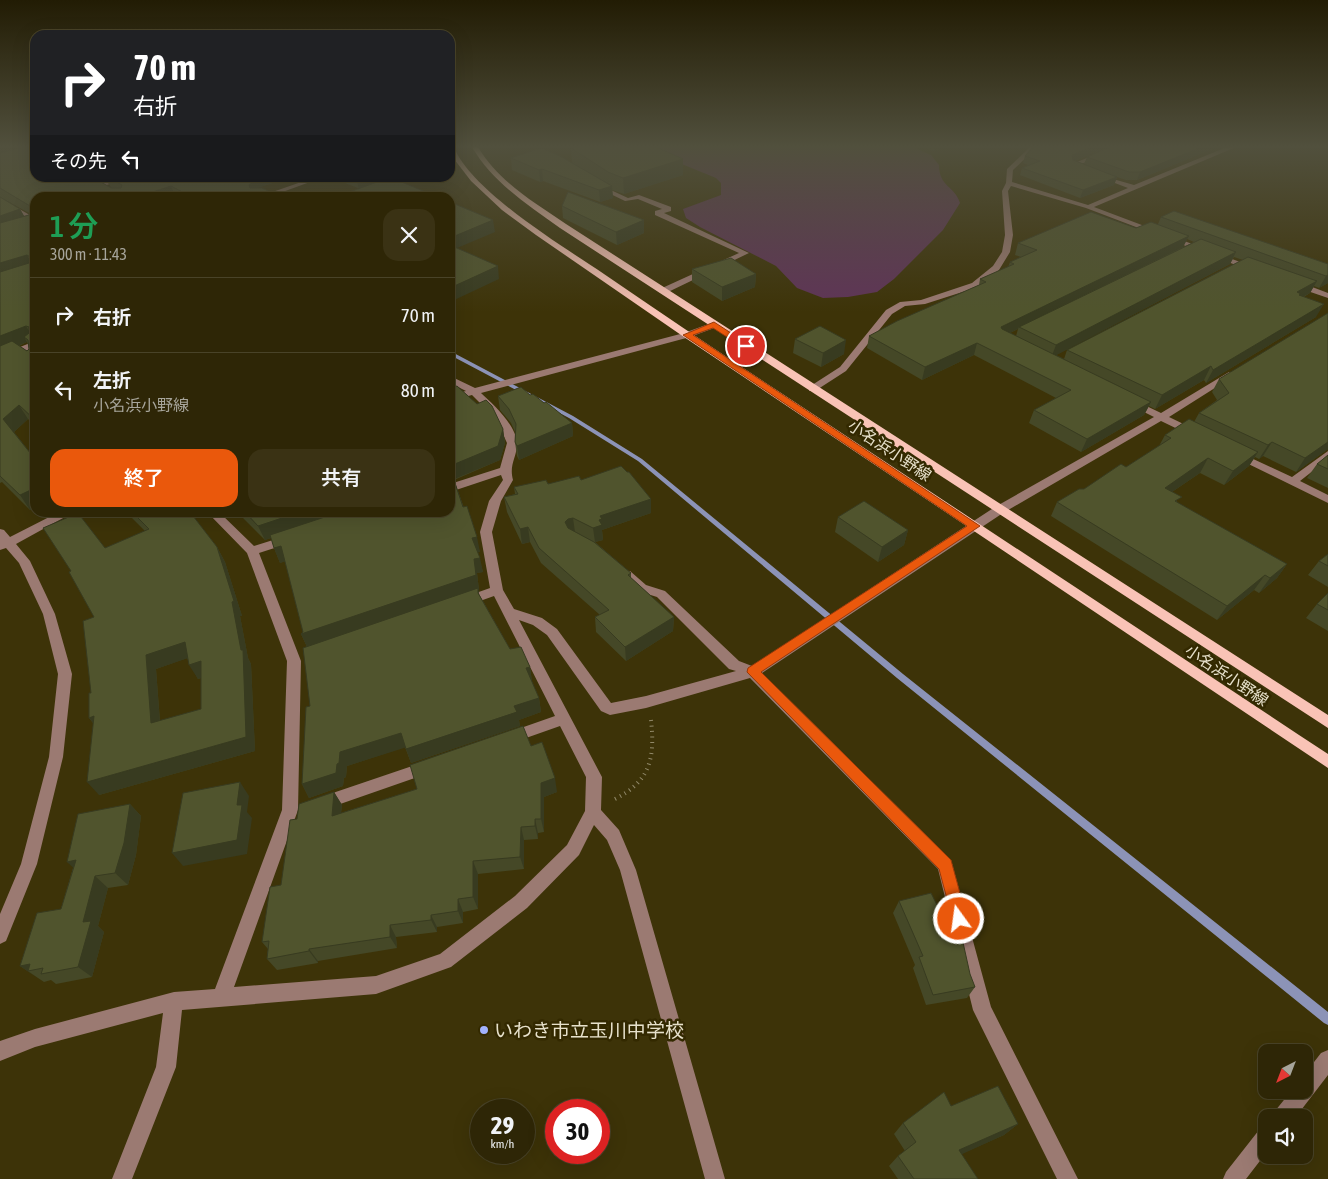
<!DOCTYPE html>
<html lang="ja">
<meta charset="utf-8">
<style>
body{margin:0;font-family:"Asap Condensed","Noto Sans JP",sans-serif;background:#3a3214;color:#f1f3f6;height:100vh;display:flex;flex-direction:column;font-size:19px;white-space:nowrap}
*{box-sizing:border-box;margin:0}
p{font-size:16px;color:#a7a59b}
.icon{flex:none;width:28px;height:28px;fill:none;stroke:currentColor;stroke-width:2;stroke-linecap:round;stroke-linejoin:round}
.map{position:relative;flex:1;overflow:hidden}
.details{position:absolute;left:30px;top:192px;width:425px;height:325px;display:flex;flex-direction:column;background:#2e2606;border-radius:15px;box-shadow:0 5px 20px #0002,0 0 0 1px #494328}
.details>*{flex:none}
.hud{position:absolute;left:30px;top:30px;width:425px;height:152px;border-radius:15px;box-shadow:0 5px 20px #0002,0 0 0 1px #494328;background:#202124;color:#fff;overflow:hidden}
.needle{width:32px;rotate:222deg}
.tools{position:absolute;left:1258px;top:1044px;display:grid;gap:10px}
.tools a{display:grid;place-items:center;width:55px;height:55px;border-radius:10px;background:#2e2606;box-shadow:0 5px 20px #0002,0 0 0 1px #494328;font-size:25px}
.speed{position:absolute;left:470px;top:1099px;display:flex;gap:10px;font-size:25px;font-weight:700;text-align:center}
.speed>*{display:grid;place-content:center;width:65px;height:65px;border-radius:50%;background:#2e2606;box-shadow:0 5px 20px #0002,0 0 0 1px #494328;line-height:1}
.speed small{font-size:12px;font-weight:400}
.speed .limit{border:8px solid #d22;background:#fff;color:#111}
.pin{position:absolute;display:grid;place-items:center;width:42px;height:42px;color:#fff;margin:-21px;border:2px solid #fff;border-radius:50%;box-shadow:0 1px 5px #0007}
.me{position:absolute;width:55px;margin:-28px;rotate:346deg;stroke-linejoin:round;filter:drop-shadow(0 0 4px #0008)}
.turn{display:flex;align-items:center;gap:18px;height:105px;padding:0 20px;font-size:22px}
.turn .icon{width:65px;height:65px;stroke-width:2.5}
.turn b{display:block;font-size:35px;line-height:42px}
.then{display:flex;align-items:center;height:48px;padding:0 20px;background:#0003;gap:10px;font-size:19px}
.round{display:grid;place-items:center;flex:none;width:52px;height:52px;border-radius:15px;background:#3a3214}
.overview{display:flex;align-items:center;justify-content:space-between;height:85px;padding:0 20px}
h1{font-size:30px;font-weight:600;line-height:38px;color:#1e9e55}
.action{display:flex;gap:10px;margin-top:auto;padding:10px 20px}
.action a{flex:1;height:58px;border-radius:15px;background:#ea580c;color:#fff;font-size:20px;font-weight:600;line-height:58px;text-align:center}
.action a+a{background:#3a3214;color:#f1f3f6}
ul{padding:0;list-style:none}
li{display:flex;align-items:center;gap:15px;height:75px;padding:0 20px;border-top:1px solid #494328}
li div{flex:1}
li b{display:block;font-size:19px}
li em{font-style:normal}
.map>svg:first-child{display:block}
</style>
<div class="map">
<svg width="1328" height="1179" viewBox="0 0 1328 1179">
<rect width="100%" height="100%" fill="#3d3308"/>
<path fill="#5f3457" d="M640,147H913L931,155L939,165C939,187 955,186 960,203L943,230L894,279L877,292L848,297L823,298L797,288L776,266L700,227L686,218L683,209L721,195V183L716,178Z"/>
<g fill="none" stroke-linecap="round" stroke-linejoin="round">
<path fill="#8c93b7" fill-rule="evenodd" d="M450,351L573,416L642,459L903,674L1328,1012V1025L1324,1023L897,678L638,461L569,418L450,355Z"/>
<path stroke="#918969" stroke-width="4" stroke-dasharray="1 4.5" stroke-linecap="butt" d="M615,799C651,781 655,757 651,720"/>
<path fill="#9b7a72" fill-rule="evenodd" d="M1030,147H1037L1013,170L1012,182L1088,205L1128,188L1099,177V175L1134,185L1227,147H1236L1094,207L1256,268L1249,270L1086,208L1011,186L1008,191L1013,235L1010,252L999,270L978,287L925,304L905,306L892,314L846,371L815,391H809V387L840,367L886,310L900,302L921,300L972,283L993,266L1002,252L1005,235L1002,191L1006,183L1007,169Z
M1113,147H1123L1079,165L1084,168V170H1080L1070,165Z
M121,178H130L100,187L97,185Z
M313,178H321L266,198H255Z
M596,185H600L628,198L639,195L671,207V211L664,213L749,253L666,293H660V289L739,253L655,215V211L662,209L638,199L625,201L596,187Z
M0,198L35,218V223L0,203Z
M1293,282H1299L1328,293V298L1293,286Z
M714,322L717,323V327L690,337L481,393C493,404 518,427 517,445C516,459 509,465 513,480L501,501L492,532L503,590L514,609L542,618L557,629L611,703L646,696L736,671L729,669L657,597L638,591L620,574L622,571H630L646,585L665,591L739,661L752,666L995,507L1154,417L1130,405V401H1136L1161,413L1229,372H1235L1237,374L1169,417L1198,431L1199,433L1198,435H1190L1161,421L1003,513L762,673L951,860L991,1007L1078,1179H1057L973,1010L938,869L750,678L646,708L610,715L601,711L547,635L533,625L519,620L602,777L601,810L619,830L636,870L725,1179H705L620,870L607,840L594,825L579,855L527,908L451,967L376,994L182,1010L176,1067L132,1179H112L156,1067L163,1013L35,1047L0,1061V1041L35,1029L174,992L215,989L282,810L287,661L247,553L207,512H219L254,546L289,535L295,539L293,542L259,553L301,661L298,810L234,987L376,976L440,954L515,896L567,845L585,811L586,777L560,726L509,744L504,742L502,738L504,734L555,716L494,596L466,606L462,604L460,601L462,598L490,588L480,532L489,501L503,480L501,475L450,492V484L500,468L507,443L496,419L472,395L450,401V395L466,391L450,383V376L475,388L684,333Z
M35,341V347L0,361V355Z
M1236,451L1292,477L1328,451V459L1300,481L1328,495V503L1232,456L1231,454L1232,452Z
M59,512H74L16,544L30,561L55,614L72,674L63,757L37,864L6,941L0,944V914L21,864L49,757L58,674L43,614L19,563L6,548L0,550V529L4,530L10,537Z
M427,761L432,762L435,767L432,772L323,810L318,808L315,803L318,798Z
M1328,1050V1075L1295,1118H1272L1275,1111L1292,1090H1304V1075L1321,1053Z
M1266,1127V1153L1246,1179H1223L1226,1172L1259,1130Z"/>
<path fill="#f9c3b6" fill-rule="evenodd" d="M450,147H454C471,191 564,247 604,274C662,314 719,352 778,391C961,512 1145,633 1328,754V768L684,337L536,235L502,210L471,181L451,155Z
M472,147H478C499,182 534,202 566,224L1328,715V728L560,228C527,204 493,183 472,147Z"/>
</g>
<path fill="#454827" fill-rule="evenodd" d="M0,147L35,178H288L257,188L283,198H35V426L28,419L14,432L35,459V507L30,510L2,482L0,483V197L20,209L24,216L29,215V213L0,197ZM96,179L100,181L106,180L110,186L112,188ZM27,342L28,345L29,349L27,351L19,346Z
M923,147H945L933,151Z
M1033,147H1107L1075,161L1084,164L1087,157L1111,147H1217L1137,180H1126L1117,177L1114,185L1080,198L1020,175L1022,168L1028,165L1023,163L1025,156Z
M571,148L683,175L624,194L612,190L613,198L600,202L543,181L540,182L512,170L511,158L572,163Z
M332,178H392L358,188Z
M562,206L644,233L617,245L563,218Z
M1161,217L1328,264V283L1319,288L1314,286L1310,293L1304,297L1316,317L1206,383L1204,380L1155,409L1149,406L1144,415L1081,452L1029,423L1034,410L1056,398L974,355L922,380L867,348L869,336L979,285L980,279L1008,267L1010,262L1021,257L1015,255L1018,243L1136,228L1158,224ZM1187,239L1194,242L1183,247ZM1234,257L1243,260L1067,350L1064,359L1056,355L1230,264ZM1018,329L1016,336L1010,333Z
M692,269L756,274L755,287L722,301L692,282Z
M795,339L844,354L821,367L793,353Z
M1219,379L1328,449L1296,472L1263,456L1259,459L1255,457L1249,466L1224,485L1200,473L1172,492L1178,503L1287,564L1277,578L1259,593L1254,590L1217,620L1051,516L1057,502L1084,489L1126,467L1159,446L1165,435L1194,422L1199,413L1217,400L1212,392Z
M450,388L503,429L505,443L500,460L454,480L480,552H477L483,572L477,573L479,590H478L479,594L510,649L530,667L532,682L539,698L541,712L519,720L520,726L411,763L405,747L347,766L346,777L344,778L343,786L309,798L302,784L310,706L307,647L301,634L303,632L285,561L280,563L274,548L271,538L265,540L237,512H450Z
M530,395L544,403L572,423L573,436L519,460L517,456L515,442V432L511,423L500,410L498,396Z
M1328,455V488L1307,478L1317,464Z
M581,480L651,499V513L602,530L603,540L595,542L631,573V578L674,617L673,631L626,661L596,632L595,617L600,615L541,563L530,542L522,544L507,512L504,497L515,494L514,487Z
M126,512H190L217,547L225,562L242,616H240L248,658L251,664L255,751L99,795L93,723L89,718L91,693L94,617L71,571L105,548L145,531ZM187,658L198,679L201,678V709L160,721L156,669Z
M838,517L908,530L904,545L878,562L835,532Z
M1328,554V587L1308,575L1319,561Z
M1328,593V631L1306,618L1317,604Z
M531,746L557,792L544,797V832L538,833V839L524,840V869L478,874V909L463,912V923L437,927V932L396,937L397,948L318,961V963L277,970L267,959L268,949L262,942L281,885L297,819L334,792L342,805L341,813L417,789Z
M130,804L141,816L136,855L128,885L108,888L98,926L104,932L92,977L56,984L51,980L44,982L20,966L61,909L73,868Z
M899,901L975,987L967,998L926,1005L913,968L915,965L893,913Z
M951,1106L1018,1124L1004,1135L961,1154L978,1179H898L889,1166L898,1156L905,1151L894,1134L903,1123Z"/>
<path fill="#383b20" d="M0,147H34L0,158Z
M934,147H945L933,151Z
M1091,147H1107L1069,163L1072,155Z
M1202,147H1217L1137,180L1140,172Z
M683,159V175L624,194L623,178Z
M542,169L543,181L540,182L539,170Z
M1117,177L1114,185L1080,198L1083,190Z
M99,178H106V180L100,181Z
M248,178H288L254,189L256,196L243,179Z
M356,178H390L359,189Z
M171,186L176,198H134Z
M612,186L613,198L600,202L599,190Z
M20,209L27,221L0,230V216Z
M493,220L495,232L450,251V238Z
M644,220V233L617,245L616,232Z
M1189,236L1183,247L1019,327L1018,329L997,339L1001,327Z
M1236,252L1230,264L1051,358L1056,345Z
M27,255L34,268L0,278V263Z
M498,266L499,279L450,302V288Z
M756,274L755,287L722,301V287Z
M1328,275V283L1319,288L1326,276Z
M1317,281L1310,293L1297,300V292Z
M1324,304L1316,317L1206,383L1213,370Z
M26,326L34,339L28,340L24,337L27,342L0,353V336Z
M846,340L844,354L821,367L823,353Z
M977,343L974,355L922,380L925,367Z
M1211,366L1204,380L1155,409L1162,395Z
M1151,402L1144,415L1081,452L1087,439Z
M19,405L28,419L13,433L3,419Z
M572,423L573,436L519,460L517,446Z
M503,429L505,443L500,460L452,480L450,482V466Z
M1272,442L1263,456L1259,459L1268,445Z
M1328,442V449L1296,472L1305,458Z
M1258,452L1249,466L1224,485L1233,471Z
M1208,458L1200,473L1157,502L1165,488Z
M35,488V507L30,510L20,495Z
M651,499V513L602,530L603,540L595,542L593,528L599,520L600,516Z
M300,512H350L265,540L258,526Z
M573,518L575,532L570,533L565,522L568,519Z
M528,527L530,542L522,544L520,529Z
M908,530L904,545L878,562L882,547Z
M477,537L480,552L475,553L472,538Z
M281,546L287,561L280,563L274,548Z
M217,547L225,562L242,616H240L248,658L251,664L255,751L99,795L87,782L246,737L241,650Z
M480,558L483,572L477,573L479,590H478L481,603L308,649L301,634L474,559Z
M1287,564L1277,578L1259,593L1270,578Z
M1265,575L1254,590L1217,620L1227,606Z
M674,617L673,631L626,661L625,647Z
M185,642L194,656L156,669L161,737L151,723L146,655Z
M201,661L210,675L198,679L189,665Z
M530,667L532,682L529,683L526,668Z
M539,698L541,712L519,720L520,726L411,763L406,749L514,706Z
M94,716L100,731L89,718Z
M401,733L407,747L347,766L346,777L344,778L343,786L309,798L302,784L337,764L340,752Z
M555,778L557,792L544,797V832L541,819V783Z
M240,782L249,796L247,812L252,818L247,854L183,866L172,853L237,805Z
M334,792L342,805L339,829L332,816Z
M130,804L141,816L136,855L128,885L115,873Z
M535,819L538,833V839L535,826Z
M521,827L524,840V869L520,857Z
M76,860L80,874L67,862Z
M473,861L478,874V909L473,897Z
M95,876L108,888L98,926L104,932L92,977L78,967L83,922Z
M458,899L463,912V923L458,911Z
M431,915L437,927V932L431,920Z
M390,925L396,937L397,948L390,937Z
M309,949L318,961V963L309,951Z
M30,964L28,971L36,977L20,966Z
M1018,1124L1004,1135L947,1161L959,1150Z"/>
<path fill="#50542d" stroke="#383b20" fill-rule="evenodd" d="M23,147H35V178H94L111,188H121L122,185L109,178H248L243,179L252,184L249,185L250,188H262L283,198H194L171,186L134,198H35V358L33,360L35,362V420L19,405L3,419L35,459V488L20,495L0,476V346L12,341L27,351L29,349L28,340L24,337L29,333V327L26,326L0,336V272L29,263L30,257L27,255L0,263V223L29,215L30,206L0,188V153Z
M575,147H656L683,159L623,178L608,172L571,148Z
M1033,147H1091L1072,155L1073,160L1117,177L1083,190L1022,168L1040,161L1025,156Z
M1110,147H1202L1140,172H1129L1087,157Z
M541,148L560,156L612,186L599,190L542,169L539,170L511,158Z
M388,178H392L440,198H333Z
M568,192L644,220L616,232L562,206Z
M0,197L20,209L0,216Z
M450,202L493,220L450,238Z
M1174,211L1328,264V275L1326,276L1161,217Z
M1091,212L1136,228L1151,222L1189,236L1001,327L1002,329L1151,402L1087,439L1034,410L1071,390L977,343L925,367L869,336L897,321L986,282L980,279L1014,264L1010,262L1037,250L1018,243Z
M1201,239L1236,252L1056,345L1019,327Z
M450,245L498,266L450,288Z
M1248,257L1317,281L1297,292L1301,294L1299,295L1324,304L1213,370L1211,366L1162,395L1067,350Z
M731,258L756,274L722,287L692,269Z
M1328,313V442L1305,458L1272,442L1268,445L1199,413L1229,393L1219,379Z
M820,326L846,340L823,353L795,339Z
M457,386L477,404L486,400L492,406L503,429L498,446L450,466V388Z
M521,387L530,395L533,394L544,403L546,402L572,423L517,446L515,442L516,424L509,409L498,396Z
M1189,419L1258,452L1233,471L1208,458L1165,488L1182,497L1175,501L1287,564L1270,578L1265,575L1227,606L1057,502L1079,489H1084L1121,464L1126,467L1171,438L1165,435Z
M1328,455V469L1317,464Z
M621,466L627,472H629L651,499L600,516L602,519L599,520L602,525L593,528L573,518L568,519L565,522L568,528L594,542L631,573L628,575L674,617L625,647L595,617L609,610L539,548L528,527L520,529L504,497L518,494L514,487L546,480L548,484L579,476L581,480Z
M453,477L463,507L467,506L477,537L472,538L480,558L474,559L476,575L301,634L303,632L281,546L274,548L270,535L340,512H450V478Z
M864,501L908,530L882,547L838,517Z
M132,512H190L217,547L234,601L232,602L241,650H243L246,737L87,782L94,716L89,718V693H91L83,621L94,617L69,572L71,571L43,528L78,513L105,548L149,529ZM185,642L189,665L201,661V709L151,723L146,655Z
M245,512H300L258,526Z
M1328,554V566L1319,561Z
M478,588V593L510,649L521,647L530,667L526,668L539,698L514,706L517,712L406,749L401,733L340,752L339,763L337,764L336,773L302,784L306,707L310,706L303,648Z
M1328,593V610L1317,604Z
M523,726L531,746L542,742L555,778L541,783V819H535V826L521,827L520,857L473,861V897L458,899V911L431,915V920L390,925V937L309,949V951L267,959L269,941L262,942L270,887L281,885L290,820L297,819L299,804L334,792L332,816L417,789L410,765Z
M240,782L237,805H242L237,840L172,853L183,793Z
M130,804L124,843L115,873L95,876L83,922L91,921L78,967L41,974L43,968L28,971L30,964L20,966L37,913L61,909L76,860L67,862L78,814Z
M931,893L937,905L954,902L970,974L975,987L933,995L919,957L923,956L899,901Z
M998,1086L1018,1124L959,1150L978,1179H914L898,1156L916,1142L903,1123L944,1092L951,1106Z"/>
<linearGradient id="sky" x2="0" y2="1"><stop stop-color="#221c04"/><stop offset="0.47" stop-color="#51503d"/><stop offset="1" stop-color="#51503d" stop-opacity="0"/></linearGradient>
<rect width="1328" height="312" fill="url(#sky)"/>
<path fill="#ea580c" stroke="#983908" d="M714,322L751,346L744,348L713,328L693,335L980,526L761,672L951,860L967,919L965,925L959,927L954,925L939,869L747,672L748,668L967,526L683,335Z"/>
<circle fill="#a2b2fd" stroke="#332900" stroke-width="2" cx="484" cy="1030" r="5"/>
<g text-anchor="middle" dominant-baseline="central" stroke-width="5" stroke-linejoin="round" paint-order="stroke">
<g font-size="16" fill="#e7e1cb" stroke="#332900">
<text transform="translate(890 450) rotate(34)">小名浜小野線</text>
<text transform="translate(1227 675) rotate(34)">小名浜小野線</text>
</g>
<g font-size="19" fill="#e7e1cb" stroke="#332900" text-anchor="start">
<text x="494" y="1030">いわき市立玉川中学校</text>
</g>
</g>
</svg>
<div class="tools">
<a><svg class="needle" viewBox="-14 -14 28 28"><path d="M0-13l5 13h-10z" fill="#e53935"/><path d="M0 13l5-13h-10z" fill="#a7a59b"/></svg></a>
<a><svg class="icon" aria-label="sound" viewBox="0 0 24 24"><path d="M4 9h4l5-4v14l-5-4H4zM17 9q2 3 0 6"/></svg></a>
</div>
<div class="speed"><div>29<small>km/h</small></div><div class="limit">30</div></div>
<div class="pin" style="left:746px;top:346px;background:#d93025"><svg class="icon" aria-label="arrive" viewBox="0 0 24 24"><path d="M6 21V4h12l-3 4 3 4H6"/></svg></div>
<svg class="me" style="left:959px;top:919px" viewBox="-20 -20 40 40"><circle r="17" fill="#ea580c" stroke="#fff" stroke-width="3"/><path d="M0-11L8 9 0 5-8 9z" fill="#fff"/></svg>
<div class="hud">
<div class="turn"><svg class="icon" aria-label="right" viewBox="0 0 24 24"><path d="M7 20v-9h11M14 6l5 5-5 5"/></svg><div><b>70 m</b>右折</div></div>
<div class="then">その先<svg class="icon" aria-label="left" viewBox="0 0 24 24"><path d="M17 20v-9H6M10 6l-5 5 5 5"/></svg></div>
</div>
<section class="details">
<div class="overview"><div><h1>1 分</h1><p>300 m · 11:43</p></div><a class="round"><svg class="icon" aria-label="close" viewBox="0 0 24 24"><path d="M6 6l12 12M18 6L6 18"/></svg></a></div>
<ul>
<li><svg class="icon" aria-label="right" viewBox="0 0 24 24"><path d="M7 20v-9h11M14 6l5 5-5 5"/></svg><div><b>右折</b></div><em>70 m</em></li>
<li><svg class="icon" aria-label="left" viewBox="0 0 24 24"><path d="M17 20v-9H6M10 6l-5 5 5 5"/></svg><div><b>左折</b><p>小名浜小野線</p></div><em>80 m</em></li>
</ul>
<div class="action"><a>終了</a><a>共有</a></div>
</section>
</div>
